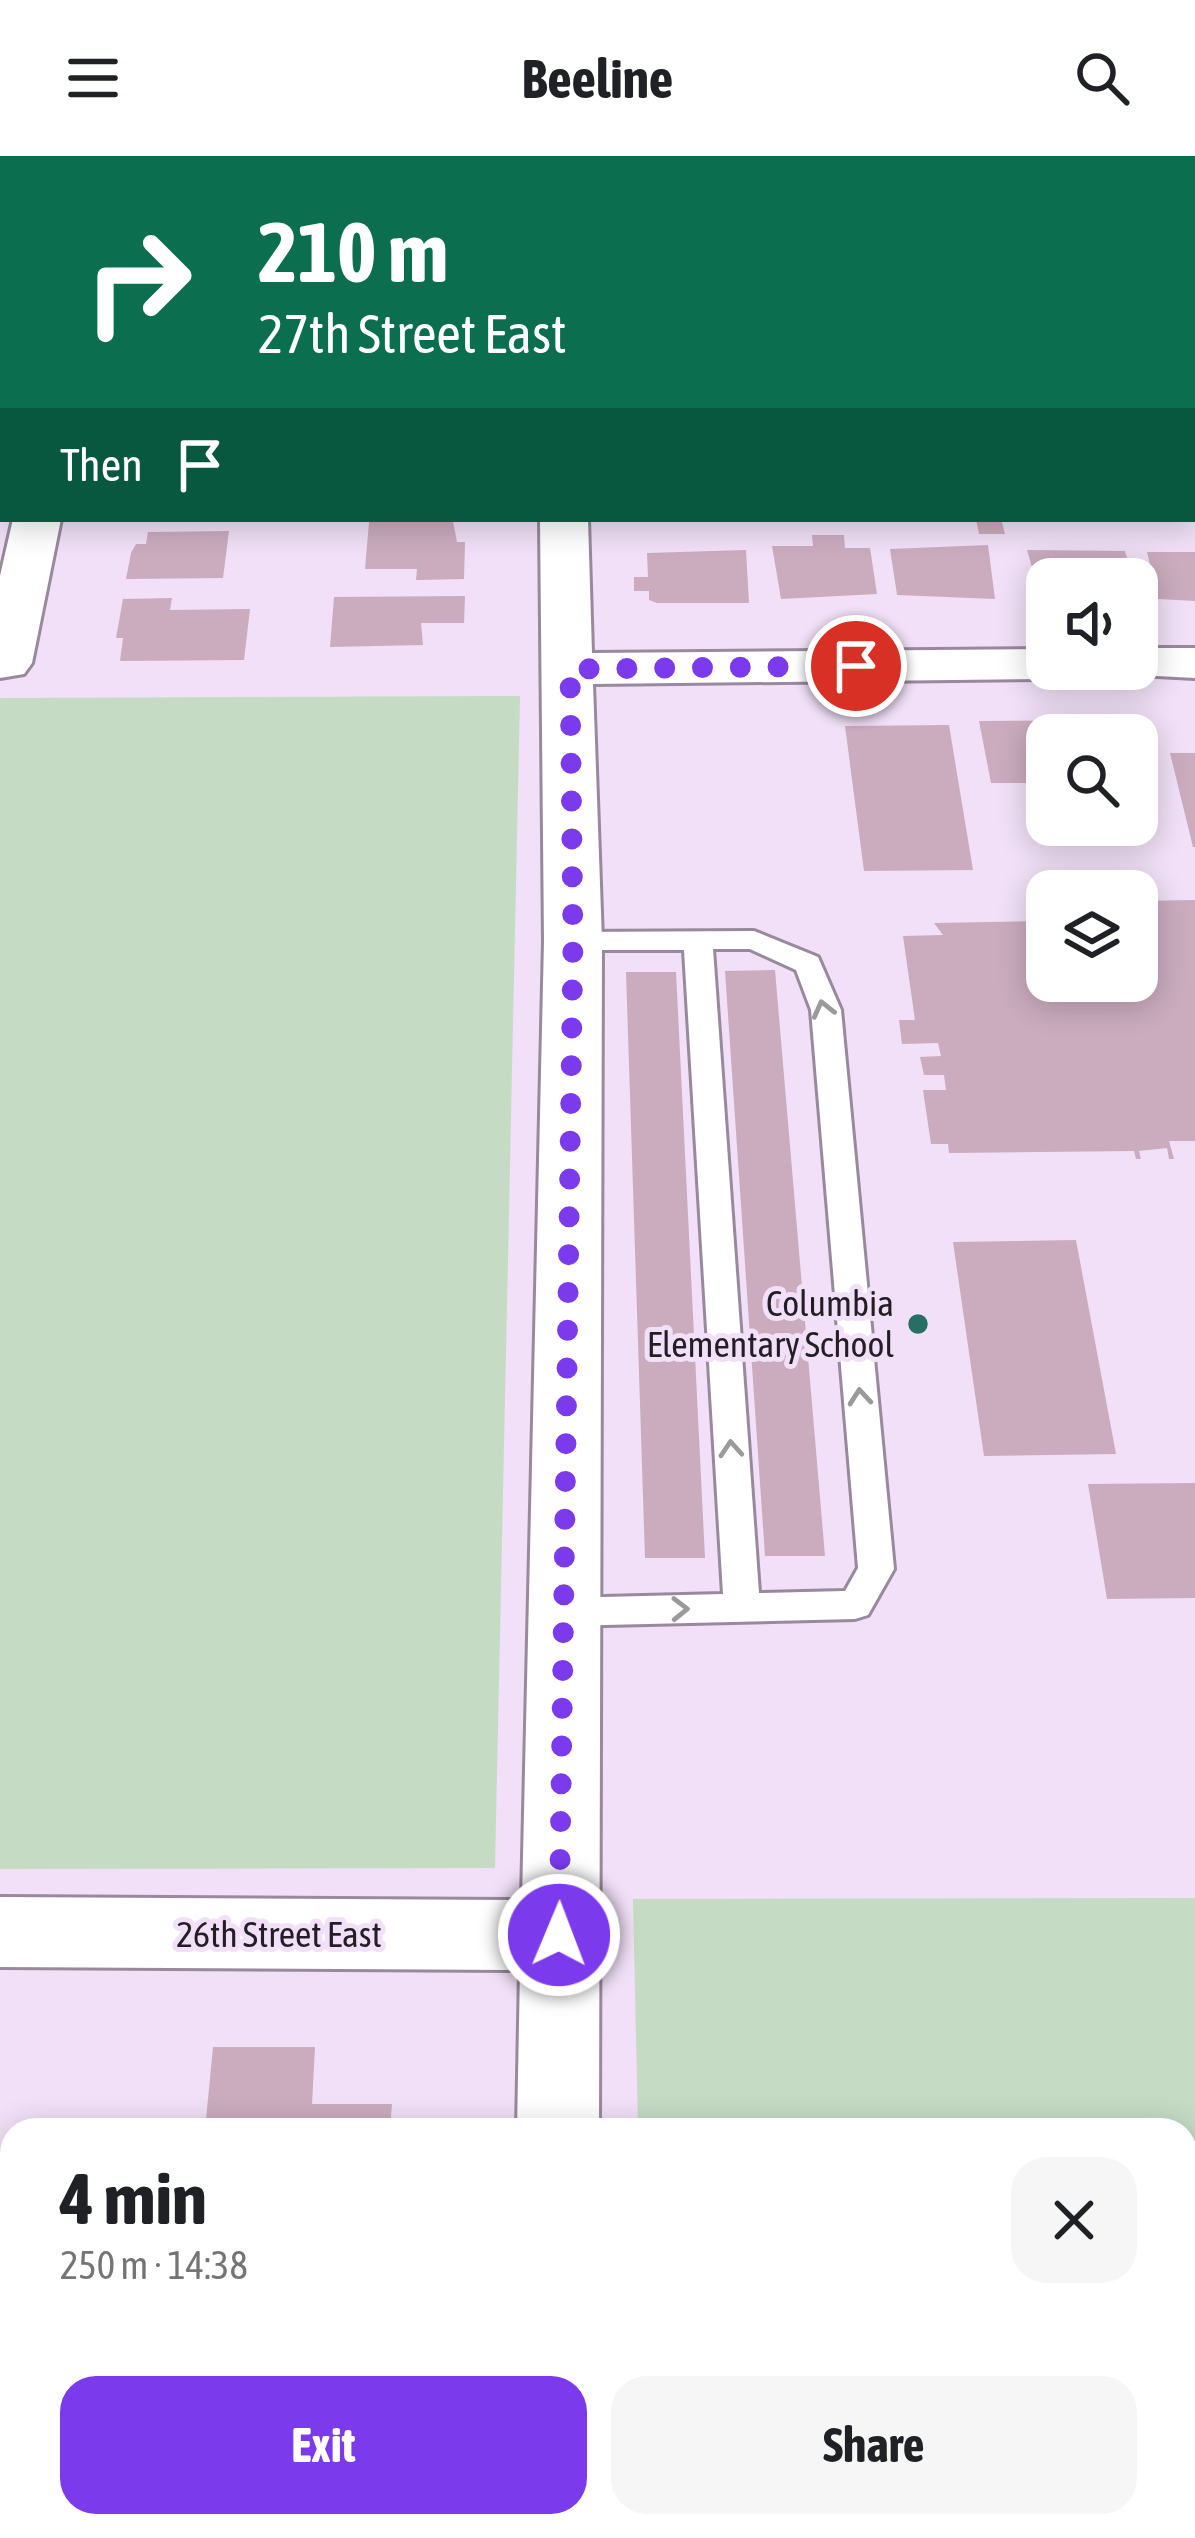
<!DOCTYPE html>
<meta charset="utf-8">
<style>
body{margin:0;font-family:"Asap Condensed",sans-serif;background:#f6f6f6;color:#202124;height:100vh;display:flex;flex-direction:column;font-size:45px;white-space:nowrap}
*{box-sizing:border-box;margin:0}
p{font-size:39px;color:#757577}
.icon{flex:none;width:66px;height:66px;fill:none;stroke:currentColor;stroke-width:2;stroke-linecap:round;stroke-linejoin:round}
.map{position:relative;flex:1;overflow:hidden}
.drawer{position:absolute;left:0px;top:1962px;width:1197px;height:420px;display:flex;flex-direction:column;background:#fff;border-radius:36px 36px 0 0;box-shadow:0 6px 30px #0003}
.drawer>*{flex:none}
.hud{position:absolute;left:0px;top:0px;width:1197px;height:366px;box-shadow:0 6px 30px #0003;background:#0b6e4f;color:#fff;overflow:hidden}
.buttons{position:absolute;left:1026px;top:402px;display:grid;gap:24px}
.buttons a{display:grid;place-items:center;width:132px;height:132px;border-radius:24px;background:#fff;box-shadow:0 6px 30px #0003;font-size:60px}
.pin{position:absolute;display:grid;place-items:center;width:102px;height:102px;color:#fff;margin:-51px;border:6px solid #fff;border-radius:50%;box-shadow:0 3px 12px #0007}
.me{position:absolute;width:132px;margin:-66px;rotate:1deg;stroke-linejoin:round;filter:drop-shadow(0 0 9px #0008)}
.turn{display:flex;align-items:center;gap:42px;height:252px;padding:0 60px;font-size:54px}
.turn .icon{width:156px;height:156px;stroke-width:2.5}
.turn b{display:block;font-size:84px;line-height:102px}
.then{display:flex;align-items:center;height:114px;padding:0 60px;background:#0003;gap:24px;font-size:45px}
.round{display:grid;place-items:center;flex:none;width:126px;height:126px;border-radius:36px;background:#f6f6f6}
.headline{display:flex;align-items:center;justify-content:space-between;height:204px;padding:0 60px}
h1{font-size:72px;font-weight:700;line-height:90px}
.action{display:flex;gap:24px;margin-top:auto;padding:24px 60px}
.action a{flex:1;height:138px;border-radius:36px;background:#7c3aed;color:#fff;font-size:48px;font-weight:700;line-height:138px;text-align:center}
.action a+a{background:#f6f6f6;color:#202124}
header{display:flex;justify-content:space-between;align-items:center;height:156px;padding:0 60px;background:#fff;font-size:54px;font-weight:700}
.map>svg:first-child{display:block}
</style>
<header><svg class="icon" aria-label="menu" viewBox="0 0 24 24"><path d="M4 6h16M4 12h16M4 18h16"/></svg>Beeline<svg class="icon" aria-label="search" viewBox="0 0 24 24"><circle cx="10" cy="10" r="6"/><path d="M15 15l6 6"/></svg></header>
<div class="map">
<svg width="1195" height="2382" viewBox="0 0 1195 2382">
<rect width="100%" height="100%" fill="#f1e0f7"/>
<path fill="#c5dbc4" d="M520,540L495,1712L0,1713V542Z
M1195,1742V2382H646V2370H1185V1974H638L633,1743Z"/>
<path fill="#caacbe" d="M976,363H1001L1005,378H979Z
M453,365L457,386H465L464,423L416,424L417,413H365L369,366Z
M229,375L223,422L126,423L131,397L136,388H146L148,376Z
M812,379H844L845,392H870L877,438L781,443L772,390H813Z
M988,389L995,443L897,439L890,393Z
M746,394L749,447H657L649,444V435H634V421H648L647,397Z
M1027,394L1125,395L1133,423H1047V446H1042Z
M1147,396H1195V445L1158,443Z
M465,440L464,467H421L423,489L330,491L334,441Z
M172,442L170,454L250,453L244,504L120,505L123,482H116L123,443Z
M1132,564L1136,579H1047V627H991L979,565Z
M949,569L973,714L864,715L845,570Z
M1170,597H1195V691H1193Z
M1195,744V985H1169L1174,1003H1169L1167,992L1139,995L1141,1003H1136L1134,995L949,997L948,988H931L923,934H946L944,919H924L920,901L941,900L938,887L902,888L899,864H915L903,780L943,779L934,767L1047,765V825H1137V745Z
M775,814L825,1400H765L725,815Z
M626,816H676L705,1402H645Z
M1076,1084L1116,1298L984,1300L953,1086Z
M1195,1327V1442L1107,1443L1088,1328Z
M213,1891H315L312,1948H392L390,1974H205Z
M117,2370H376L375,2382H116Z"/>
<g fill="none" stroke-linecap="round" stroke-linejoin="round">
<g stroke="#98899d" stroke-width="6">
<path id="lane" d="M754,775L818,801L841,854L894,1413L868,1459L855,1463L563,1470L550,1466L545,1456L550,1446L563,1442L723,1438L684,794H573L559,785L573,776ZM713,793H750L796,814L811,854L858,1412L845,1435L759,1437Z"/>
</g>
<g stroke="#98899d" stroke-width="6">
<path id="street" d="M537,0H577V3H537Z
M1194,202H1195V230H1194Z
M13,363H61L32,507L24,518L0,522V420Z
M540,363H588L592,497L1047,493V513H1069L1065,519L1047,523L593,528L602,785L599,1974H517L520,1814L0,1811V1741L522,1744L544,785Z
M1137,492H1195V522L1119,518L1115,513H1137Z
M511,2370H603V2382H511Z"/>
</g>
<use href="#lane" fill="#fff" fill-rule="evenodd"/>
<use href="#street" fill="#fff" fill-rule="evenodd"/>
</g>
<defs><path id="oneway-chevron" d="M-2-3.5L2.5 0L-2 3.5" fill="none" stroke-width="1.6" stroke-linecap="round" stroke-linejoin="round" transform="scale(3)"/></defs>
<g stroke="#9c999d">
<use href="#oneway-chevron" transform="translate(823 853) rotate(-104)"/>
<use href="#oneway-chevron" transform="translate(860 1241) rotate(-95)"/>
<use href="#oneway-chevron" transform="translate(731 1293) rotate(-94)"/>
<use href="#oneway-chevron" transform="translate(680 1453) rotate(-1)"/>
</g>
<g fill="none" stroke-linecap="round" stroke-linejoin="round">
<path stroke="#7c3aed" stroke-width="21" stroke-dasharray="0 37.8" d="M559,1779L573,785L570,513L856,510"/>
</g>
<circle fill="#276e64" stroke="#f1e0f7" stroke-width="4.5" cx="918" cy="1168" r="12"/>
<g text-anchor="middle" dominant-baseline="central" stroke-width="10" stroke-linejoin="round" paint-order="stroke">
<g font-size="36" fill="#231d25" stroke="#f1e0f7" text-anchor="end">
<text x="894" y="1147">Columbia<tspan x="894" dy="41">Elementary School</tspan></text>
</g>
<g font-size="36" fill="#231d25" stroke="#f1e0f7">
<text x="279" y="1778">26th Street East</text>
</g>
</g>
</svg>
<div class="buttons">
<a><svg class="icon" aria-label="sound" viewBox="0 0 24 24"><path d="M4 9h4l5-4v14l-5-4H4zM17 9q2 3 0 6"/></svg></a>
<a><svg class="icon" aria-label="search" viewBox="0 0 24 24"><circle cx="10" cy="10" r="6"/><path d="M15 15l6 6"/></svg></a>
<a><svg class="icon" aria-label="layers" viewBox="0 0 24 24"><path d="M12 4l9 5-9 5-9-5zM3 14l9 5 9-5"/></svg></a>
</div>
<div class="pin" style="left:856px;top:510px;background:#d93025"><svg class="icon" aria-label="arrive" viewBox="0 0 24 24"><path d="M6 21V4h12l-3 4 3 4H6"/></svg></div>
<svg class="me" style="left:559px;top:1779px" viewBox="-20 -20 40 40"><circle r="17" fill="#7c3aed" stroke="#fff" stroke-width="3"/><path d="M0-11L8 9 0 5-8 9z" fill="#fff"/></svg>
<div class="hud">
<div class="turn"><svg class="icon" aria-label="right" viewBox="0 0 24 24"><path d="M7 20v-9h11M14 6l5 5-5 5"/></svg><div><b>210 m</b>27th Street East</div></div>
<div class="then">Then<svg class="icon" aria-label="arrive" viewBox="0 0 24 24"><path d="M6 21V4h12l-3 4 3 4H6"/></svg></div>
</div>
<section class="drawer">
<div class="headline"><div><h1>4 min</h1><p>250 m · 14:38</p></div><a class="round"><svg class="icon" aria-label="close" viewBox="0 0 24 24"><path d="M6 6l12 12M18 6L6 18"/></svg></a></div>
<div class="action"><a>Exit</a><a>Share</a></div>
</section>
</div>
